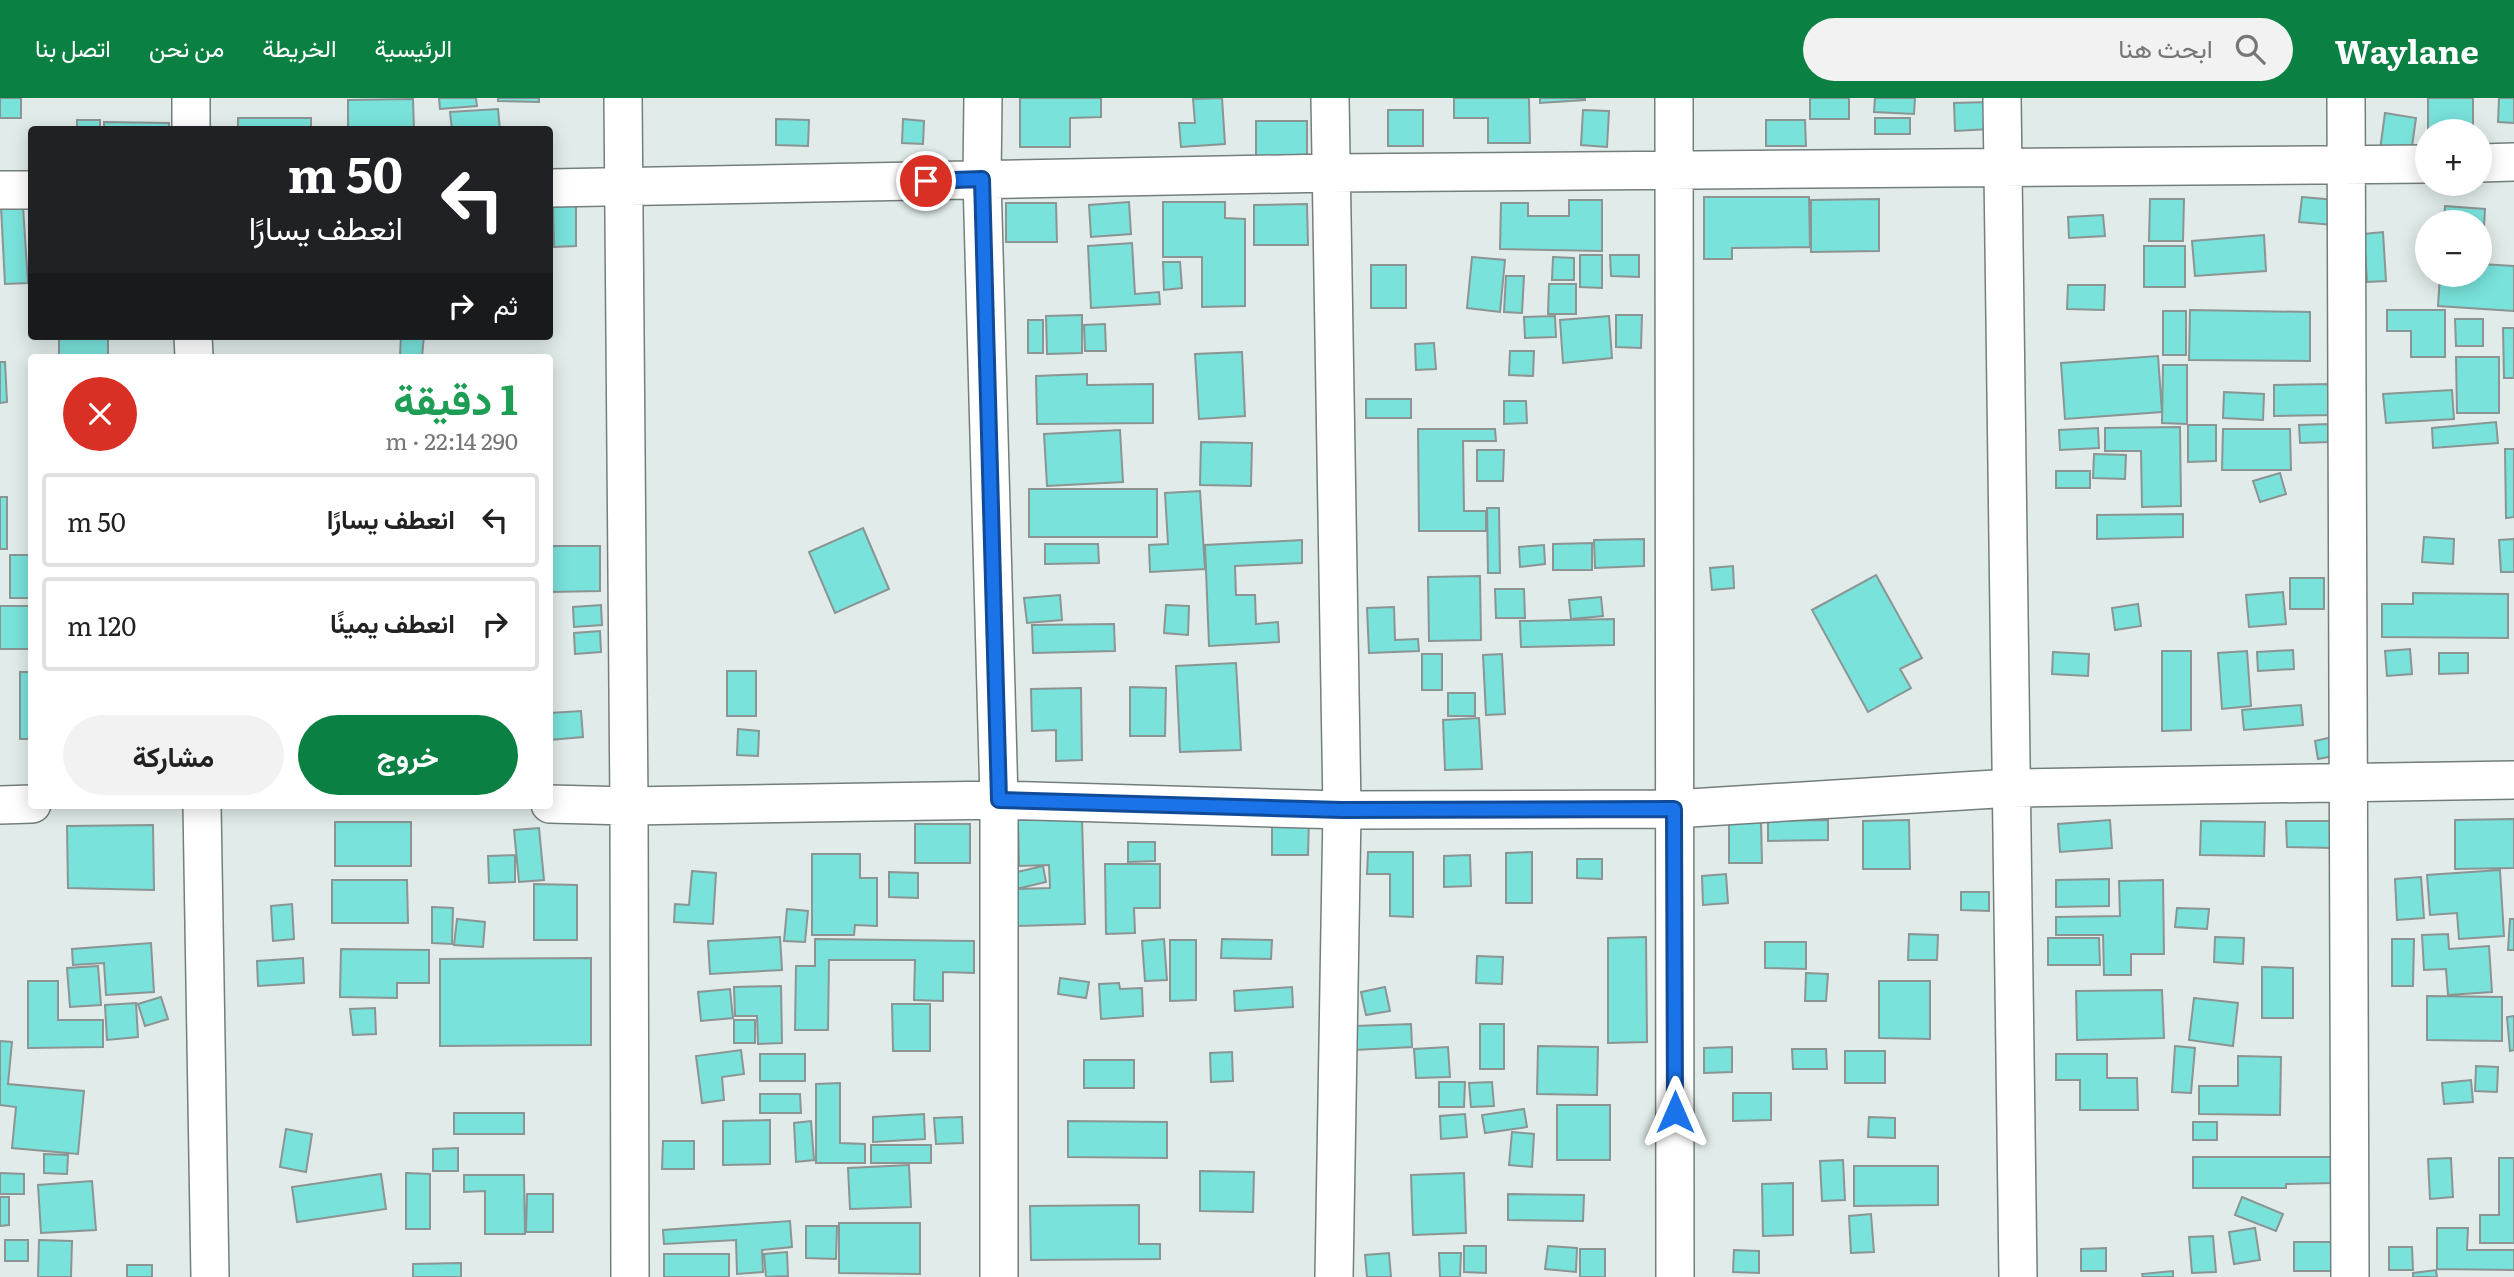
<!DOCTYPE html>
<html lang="ar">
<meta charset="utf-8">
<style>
body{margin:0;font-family:Literata,Vazirmatn,serif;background:#f2f2f2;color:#222;direction:rtl;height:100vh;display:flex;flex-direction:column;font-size:26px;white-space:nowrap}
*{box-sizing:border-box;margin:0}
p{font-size:23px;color:#767676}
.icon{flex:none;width:38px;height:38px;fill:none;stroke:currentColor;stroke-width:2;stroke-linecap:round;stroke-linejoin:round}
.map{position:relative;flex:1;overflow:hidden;direction:ltr}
.details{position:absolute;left:28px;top:256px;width:525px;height:455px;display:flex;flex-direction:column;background:#fff;border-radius:7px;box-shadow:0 4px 18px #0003;direction:rtl}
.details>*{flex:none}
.guide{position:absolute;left:28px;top:28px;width:525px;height:214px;border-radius:7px;box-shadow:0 4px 18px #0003;direction:rtl;background:#202124;color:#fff;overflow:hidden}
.fabs{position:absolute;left:2415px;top:21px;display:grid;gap:14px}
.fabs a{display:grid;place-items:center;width:77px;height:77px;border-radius:50%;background:#fff;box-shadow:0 4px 18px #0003;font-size:35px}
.pin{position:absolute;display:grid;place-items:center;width:60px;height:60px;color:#fff;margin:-30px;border:4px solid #fff;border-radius:50%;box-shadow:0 2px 7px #0007}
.me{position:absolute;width:77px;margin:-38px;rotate:0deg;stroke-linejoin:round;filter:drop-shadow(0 0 5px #0008)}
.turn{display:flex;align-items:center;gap:24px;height:147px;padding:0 35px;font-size:32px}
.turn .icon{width:91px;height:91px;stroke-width:2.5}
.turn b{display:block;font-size:49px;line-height:60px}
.then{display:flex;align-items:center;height:66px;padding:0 35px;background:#0003;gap:14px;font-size:26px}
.round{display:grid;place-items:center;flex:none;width:74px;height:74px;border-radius:37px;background:#f2f2f2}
.head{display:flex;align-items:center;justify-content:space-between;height:119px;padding:0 35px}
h1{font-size:42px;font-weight:700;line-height:52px;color:#1e9e55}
.cta{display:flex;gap:14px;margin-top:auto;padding:14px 35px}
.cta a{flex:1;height:80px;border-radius:42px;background:#0b8043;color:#fff;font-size:28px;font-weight:700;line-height:80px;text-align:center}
.cta a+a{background:#f2f2f2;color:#222}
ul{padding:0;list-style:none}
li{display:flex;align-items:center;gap:21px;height:94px;margin:0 14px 10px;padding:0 21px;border:4px solid #e0e0e0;border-radius:7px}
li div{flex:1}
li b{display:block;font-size:26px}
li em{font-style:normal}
header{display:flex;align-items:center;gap:42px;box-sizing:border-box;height:98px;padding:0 35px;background:#0b8043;color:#fff}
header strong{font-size:33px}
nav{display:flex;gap:38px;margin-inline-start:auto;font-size:24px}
.search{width:490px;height:63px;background:#f2f2f2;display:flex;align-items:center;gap:18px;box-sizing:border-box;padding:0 24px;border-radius:38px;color:#767676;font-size:26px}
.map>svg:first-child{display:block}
</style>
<header>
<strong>Waylane</strong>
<div class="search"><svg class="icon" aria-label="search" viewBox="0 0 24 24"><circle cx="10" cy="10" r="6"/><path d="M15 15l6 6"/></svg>ابحث هنا</div>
<nav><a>الرئيسية</a><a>الخريطة</a><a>من نحن</a><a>اتصل بنا</a></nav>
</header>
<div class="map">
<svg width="2514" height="1179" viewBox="0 0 2514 1179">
<rect width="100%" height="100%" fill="#e0ebea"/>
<path fill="#79e2db" stroke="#8a9594" stroke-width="2" d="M0,0H21V20H0Z
M439,0H476L477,8L440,11Z
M498,0H539V4L498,3Z
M1020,0H1101V19L1070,20V49H1020Z
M1222,0L1225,46L1181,49L1179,25H1195L1193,1Z
M1454,0H1529L1530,45H1488V20H1454Z
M1540,0H1585V2L1540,5Z
M1810,0H1849V21H1810Z
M1875,0H1915L1914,16L1874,14Z
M2428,0H2473V33H2428Z
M2499,0H2514V25L2498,24Z
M413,1L414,32H348V2Z
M1989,4L1990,31L1955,33L1954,5Z
M498,11L500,32H452L450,14Z
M1388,12H1423V48H1388Z
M1583,12L1609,13L1607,49L1581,47Z
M2385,15L2416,20L2410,63L2379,59Z
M238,20H311V32H238Z
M1875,20H1910V36H1875Z
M776,21L809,22L808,48L776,47Z
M903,21L924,23L923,46L902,45Z
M77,22H100V32H77Z
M1766,22H1805L1806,48H1766Z
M1256,23H1307V63H1256Z
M104,24L169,25V32H104Z
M1704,99H1809L1810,149L1732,150V161H1704Z
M2302,99L2336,102L2333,127L2299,124Z
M1879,101V153L1811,154V102Z
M2150,101H2184L2183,143H2149Z
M1569,102H1602V153L1500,151L1501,105H1528V118H1569Z
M1129,104L1131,136L1091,139L1089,107Z
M1163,104H1225V120L1245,121V208L1202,209V159H1163Z
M1006,105H1056L1057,144H1006Z
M1307,106L1308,147H1254V107Z
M23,108L28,185L5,186L1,109Z
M553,108H576V148L554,149Z
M2445,108L2485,111L2482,166L2514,168V213L2438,208L2440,177H2480V124H2444Z
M2103,117L2105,138L2069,140L2068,119Z
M2383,134L2386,183L2367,184L2364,136Z
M2264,137L2266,173L2195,178L2192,143Z
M1132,145L1135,196L1159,194L1160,206L1091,210L1088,148Z
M2144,148H2185V189H2144Z
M1580,157H1602V190L1580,189Z
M1610,157H1639V179L1611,178Z
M1472,159L1505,162L1500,214L1467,210Z
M1553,159L1574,160V182H1552Z
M1163,164H1180L1182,190L1164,192Z
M1371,167H1406V210H1371Z
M1506,178H1524L1522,215L1504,214Z
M1549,186H1576V216H1548Z
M2068,187H2105L2104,212L2067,211Z
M2190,212L2310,214V263L2189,262Z
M2387,212H2445V259H2411V233H2387Z
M2163,213H2186V257H2163Z
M1082,217V255L1047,256L1046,218Z
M1616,217H1642L1641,250L1616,249Z
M1555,218L1556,239L1525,240L1524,219Z
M1609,218L1612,260L1563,265L1560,222Z
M2455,221H2483V248H2456Z
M1028,222H1043V255H1028Z
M1105,226L1106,253H1085L1084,227Z
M2503,230H2514V280H2504Z
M59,238H108V259H59Z
M401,238H424L422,258L400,257Z
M1434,245L1436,271L1416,272L1415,246Z
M1510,253H1534L1533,278L1509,277Z
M1242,254L1245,318L1199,321L1195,256Z
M2158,258L2162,314L2065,321L2061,265Z
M2456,259H2499V315H2457Z
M0,264H5L7,304L0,305Z
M2163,267H2187V326L2162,325Z
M1087,276V287L1153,286V325L1037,326L1036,278Z
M2331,286L2333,317L2274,318V287Z
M2452,292L2454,321L2386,325L2383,296Z
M2224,294L2264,296L2263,322L2223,320Z
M1366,301H1411V320H1366Z
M1504,303H1526L1527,325L1504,326Z
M2496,324L2498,345L2433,350L2432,330Z
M2328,326V344L2300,345L2299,327Z
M2188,327H2216V363L2188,364Z
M2180,329L2181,408L2142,409L2141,353H2105V330Z
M2098,330L2099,350L2060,352L2059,332Z
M1418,331H1495L1496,343H1463L1464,413H1486V433H1419Z
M2223,331H2290L2291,372H2222Z
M1120,332L1123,384L1047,388L1044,336Z
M1201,344L1252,345L1251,388L1200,387Z
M2505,351H2514V419L2506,420Z
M1477,352H1504L1503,383H1477Z
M2094,356L2126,357L2125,381L2093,380Z
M2056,373H2090V390H2056Z
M2280,375L2286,396L2260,404L2253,383Z
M1029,391H1157V439H1029Z
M1200,393L1205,471L1150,474L1149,447L1168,446L1165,395Z
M0,399H7V451H0Z
M1487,410H1499L1500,475H1488Z
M2183,416V439L2097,441V417Z
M863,430L889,491L835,515L809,454Z
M2424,439L2454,441L2453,466L2422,464Z
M1644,441V468L1595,470L1594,442Z
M2514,441V474H2501L2499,442Z
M1302,442V465L1235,468L1236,497H1255L1256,526L1278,524L1279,544L1209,548L1205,447Z
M1592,445V472H1553V446Z
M1045,446H1098L1099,465L1045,466Z
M1544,447L1545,466L1520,469L1519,449Z
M550,448H600V493L550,494Z
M10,457H32V500H10Z
M1733,468L1734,490L1712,492L1710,470Z
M1876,477L1922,560L1900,571L1911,590L1868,614L1812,512Z
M1480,478L1481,542L1429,543L1428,479Z
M2290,480H2324V511H2290Z
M1495,491H1524L1525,520H1496Z
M2283,494L2286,526L2249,529L2246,497Z
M2413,495L2508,496V540L2382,539V506H2413Z
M1060,497L1062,522L1027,525L1024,500Z
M1601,499L1603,518L1571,521L1569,502Z
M2138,506L2141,528L2115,532L2112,510Z
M601,507L602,527L574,529L573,509Z
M1166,507L1189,508L1188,537L1164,535Z
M0,508H32V551H0Z
M1394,509L1395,542L1418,541L1419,553L1369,555L1367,510Z
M1614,521V547L1521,549L1520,523Z
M1114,526L1115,553L1033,555L1032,527Z
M600,533L601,554L575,556L574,535Z
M2410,551L2412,576L2387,578L2385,553Z
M2293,552L2294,571L2258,573L2257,554Z
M2162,553H2191V632L2162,633Z
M2247,553L2251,608L2222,611L2218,555Z
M2053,554L2089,556L2088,578L2052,576Z
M2439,555H2468V575L2439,576Z
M1422,556H1442V592H1422Z
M1502,556L1505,616L1486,617L1483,557Z
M1236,565L1241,652L1180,654L1176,568Z
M727,573H756V618H727Z
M20,574H32V641H20Z
M1130,589L1166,590L1165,638H1130Z
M1081,590L1082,662L1056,663V632L1032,633L1031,591Z
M1448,595H1475V618H1448Z
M2301,607L2303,627L2244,632L2242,612Z
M581,613L583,639L550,642V615Z
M1479,620L1482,671L1445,672L1443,622Z
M738,631L759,633L758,658L737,657Z
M2341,637L2344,656L2318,661L2315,643Z
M1082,721L1085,826L1017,828L1016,791L1050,790L1049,767L1019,768L1018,722Z
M1272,721L1309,722L1308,757H1272Z
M2514,721V770L2455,771V722Z
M1828,722V742L1768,743V723Z
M1909,722L1910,771H1863V723Z
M2110,722L2112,750L2060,754L2058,726Z
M1729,723H1761L1762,765H1729Z
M2201,723L2265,724L2264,758L2200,757Z
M2286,723H2333V750L2287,749Z
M335,724H411V768H335Z
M915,726H970V765H915Z
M153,727L154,792L68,790L67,728Z
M539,730L544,782L519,784L514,732Z
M1128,744H1155V763L1128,764Z
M1368,754H1413V819L1390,818V776H1367Z
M1532,754V805H1506V755Z
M812,756H860V780H877V828L855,827L854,837H812Z
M515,757V784L489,785L488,758Z
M1470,757L1471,788L1444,789V758Z
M1577,761H1602V781L1577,780Z
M1105,766H1160V810H1134L1135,835L1106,836Z
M1043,768L1046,784L1016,791L1013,775Z
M2500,772L2504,838L2459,841L2457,815L2430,817L2427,777Z
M692,773L716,775L713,826L674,824L675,806L689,807Z
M889,774L918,775V800L889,799Z
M1726,776L1728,805L1703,807L1702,778Z
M2421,779L2424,820L2397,822L2395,781Z
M2109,781V808L2056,809V782Z
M332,782H407L408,825H332Z
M2163,782L2164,856H2131V877H2104L2103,837H2056V819L2120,818L2119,783Z
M534,786L577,787V842H534Z
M1961,794H1989V813L1961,812Z
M292,806L294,841L273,843L271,808Z
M432,809L453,810L452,846L432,845Z
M2177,810L2209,811L2207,831L2175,829Z
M787,811L808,813L805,844L784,843Z
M457,821L485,824L483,849L454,847Z
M2510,821H2514V852H2508Z
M1909,836L1938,837L1937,862H1908Z
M2448,836L2449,851L2489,848L2492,894L2448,897L2446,871L2424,872L2422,837Z
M780,839L782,872L710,876L708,843Z
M1646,839L1647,944L1608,945V840Z
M2215,839L2244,840L2243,866L2214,864Z
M2048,840H2099L2100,867H2048Z
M815,841L974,843V875L943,874V903L914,902L915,862H829L828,932H795L796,868H815Z
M1164,841L1167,882L1145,883L1142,843Z
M1222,841L1272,842L1271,861L1221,860Z
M2392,841H2414L2413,888H2392Z
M1170,842H1196V902L1170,903Z
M1765,844H1806V871L1765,870Z
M151,845L154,894L106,897L104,865L73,867L72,851Z
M341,851L429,852V885H397V900L340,899Z
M1477,858L1503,859L1502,886L1476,885Z
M303,860L304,885L258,888L257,863Z
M591,860V947L440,948V861Z
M98,868L101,907L70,909L67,870Z
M2262,869L2293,870V920H2262Z
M1806,875L1828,876L1826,903H1805Z
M1060,880L1089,884L1086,900L1058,896Z
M28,883H58V922H103V949L28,950Z
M1879,883H1930V941L1879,940Z
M1119,885L1120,891L1142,890L1143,918L1101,921L1099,886Z
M781,888L782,945L758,946L757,918H735L734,889Z
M1292,889L1293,909L1235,913L1234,893Z
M1385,889L1390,913L1366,917L1361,894Z
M730,891L733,920L701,923L698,894Z
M2162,892L2164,940L2077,942L2076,893Z
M2427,898L2502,899V943L2427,942Z
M161,899L168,921L145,928L138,906Z
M2194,900L2238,905L2233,948L2189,942Z
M136,905L138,939L107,942L105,907Z
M892,906H930V953H893Z
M375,910L376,936L353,937L350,911Z
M2514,918V952L2510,953L2507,919Z
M734,922H755V945H734Z
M1411,926L1412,949L1355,952L1354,928Z
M1480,926H1504V971H1480Z
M0,943L12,944L8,986L84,993L78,1056L12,1050L16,1009L0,1007Z
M1538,948L1598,949L1597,997L1537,996Z
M2175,948L2195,950L2191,995L2172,994Z
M1448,949L1450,979L1416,980L1414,951Z
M1732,949V974L1704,975V950Z
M1792,951H1826L1827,971H1793Z
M741,952L744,976L722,979L724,1002L702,1005L696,958Z
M1845,953H1885V985H1845Z
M1232,954L1233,983L1211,984L1210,955Z
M760,956H805V983H760Z
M2056,956H2107V980H2137L2138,1012H2080V982H2056Z
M2238,958L2281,959L2280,1017L2199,1016V988H2238Z
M1084,962H1134V990H1084Z
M2476,968L2498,969L2497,994L2475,993Z
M2471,982L2473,1004L2444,1006L2442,985Z
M1439,984H1465L1464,1009H1439Z
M1492,984L1494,1008L1471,1009L1469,985Z
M840,985V1045L865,1046V1065H816V986Z
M1733,995H1771V1022L1733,1023Z
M760,996H800L801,1015H760Z
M1557,1007H1610V1062H1557Z
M1524,1011L1527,1029L1485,1035L1482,1017Z
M454,1015H524V1036H454Z
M924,1016L925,1041L873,1044V1019Z
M1465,1016L1467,1039L1441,1041L1440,1018Z
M962,1019L963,1045L936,1046L934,1020Z
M1869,1019L1895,1020V1040L1868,1039Z
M770,1022V1066L723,1067V1023Z
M811,1023L814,1062L796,1064L794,1025Z
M1068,1023L1167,1024V1060L1068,1059Z
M2193,1024H2217V1042H2193Z
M286,1031L312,1036L306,1074L280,1069Z
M1512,1034L1534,1036L1532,1069L1509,1067Z
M663,1043H694V1071H662Z
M871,1047H931V1065H871Z
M458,1050V1073H433V1051Z
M44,1056L68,1057L67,1076L44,1075Z
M2193,1059H2335L2334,1085L2286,1086V1090H2193Z
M2451,1060L2453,1099L2430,1101L2428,1061Z
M2499,1060H2514V1145H2480V1117H2499Z
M1843,1062L1845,1102L1822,1103L1820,1063Z
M909,1067L911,1109L850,1111L848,1070Z
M1854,1068H1938V1107L1854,1108Z
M1200,1073L1254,1074L1253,1114L1200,1113Z
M0,1075L24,1076V1096H0Z
M406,1075L430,1076V1131H406Z
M1464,1075L1466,1135L1413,1137L1411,1077Z
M381,1076L386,1111L297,1124L292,1089Z
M464,1077H524L525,1136H485V1093L464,1094Z
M92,1083L96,1132L41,1135L38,1087Z
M1793,1085V1137L1763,1138L1762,1086Z
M527,1096H553V1134H526Z
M1508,1096L1584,1097L1583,1123L1508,1122Z
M0,1099H9V1127L0,1128Z
M2242,1099L2283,1116L2276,1133L2235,1117Z
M1139,1107V1146H1160V1161L1031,1162L1030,1108Z
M1871,1116L1874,1154L1851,1155L1849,1118Z
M790,1123L792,1149L762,1152L763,1174L737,1176L736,1142L664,1146L663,1132Z
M839,1125H920V1176L839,1175Z
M806,1128H837L836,1161L806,1160Z
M2255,1130L2260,1162L2234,1166L2229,1134Z
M2437,1130H2468L2467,1152H2514V1172L2437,1171Z
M2213,1138L2216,1174L2192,1175L2189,1139Z
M5,1142H28V1163H5Z
M39,1142L72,1143L71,1179H38Z
M2294,1144H2333L2334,1173H2294Z
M1464,1148H1486V1175L1464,1174Z
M1548,1148L1577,1150L1576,1174L1545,1171Z
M2389,1149H2412L2413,1172H2389Z
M2106,1150V1173H2081V1151Z
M1580,1151H1605V1179H1580Z
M1734,1152L1759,1153V1175L1733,1174Z
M787,1154L788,1178L766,1179L764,1156Z
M1389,1155L1391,1179H1367L1365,1157Z
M1439,1155H1461L1460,1179H1440Z
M664,1156H729V1179H664Z
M461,1165V1179H413V1166Z
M127,1167H152V1179H127Z
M2436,1172L2437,1179H2413V1175Z
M2173,1173V1179H2143L2142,1176Z"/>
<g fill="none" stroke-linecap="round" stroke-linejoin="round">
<g stroke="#747e7d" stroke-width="40">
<path id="minor" d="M623,0L629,708L630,1179
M983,0L982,81L999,702V1179
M1330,0L1342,712L1334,1179
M1674,0L1675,1179
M2002,0L2018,1179
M2346,0L2350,1179
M191,32V0
M2480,65L2514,64
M550,90L1330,75L2427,66
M0,92H32
M193,238L194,259
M550,706L629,708L999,702L1342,712L1674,711L2011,690L2514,682
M0,707L32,706
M202,707L210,1179"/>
</g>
<use href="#minor" stroke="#fff" stroke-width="37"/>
</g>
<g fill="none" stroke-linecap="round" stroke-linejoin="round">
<g stroke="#114b97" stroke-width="18">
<path id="route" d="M926,83L982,81L999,702L1342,712L1674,711L1675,1014"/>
</g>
<use href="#route" stroke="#1a73e8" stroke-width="12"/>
</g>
</svg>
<div class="fabs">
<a>+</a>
<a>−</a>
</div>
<div class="pin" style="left:926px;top:83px;background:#d93025"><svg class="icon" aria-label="arrive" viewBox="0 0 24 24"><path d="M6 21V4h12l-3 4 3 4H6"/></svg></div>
<svg class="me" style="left:1675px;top:1014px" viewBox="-20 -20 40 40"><path d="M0-17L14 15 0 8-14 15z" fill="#1a73e8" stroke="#fff" stroke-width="4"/></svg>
<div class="guide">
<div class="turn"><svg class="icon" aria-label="left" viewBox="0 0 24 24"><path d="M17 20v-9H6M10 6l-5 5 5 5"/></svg><div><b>50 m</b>انعطف يسارًا</div></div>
<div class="then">ثم<svg class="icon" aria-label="right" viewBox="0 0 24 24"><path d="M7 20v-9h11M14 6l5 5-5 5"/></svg></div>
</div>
<section class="details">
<div class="head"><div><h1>1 دقيقة</h1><p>290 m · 22:14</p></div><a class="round" style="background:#d93025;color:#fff"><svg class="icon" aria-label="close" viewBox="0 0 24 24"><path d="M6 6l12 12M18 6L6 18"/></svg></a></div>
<ul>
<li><svg class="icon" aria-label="left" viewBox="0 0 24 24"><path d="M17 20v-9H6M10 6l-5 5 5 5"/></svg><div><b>انعطف يسارًا</b></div><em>50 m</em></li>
<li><svg class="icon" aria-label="right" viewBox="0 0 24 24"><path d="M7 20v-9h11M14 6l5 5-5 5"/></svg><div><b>انعطف يمينًا</b></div><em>120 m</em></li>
</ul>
<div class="cta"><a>خروج</a><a>مشاركة</a></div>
</section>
</div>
